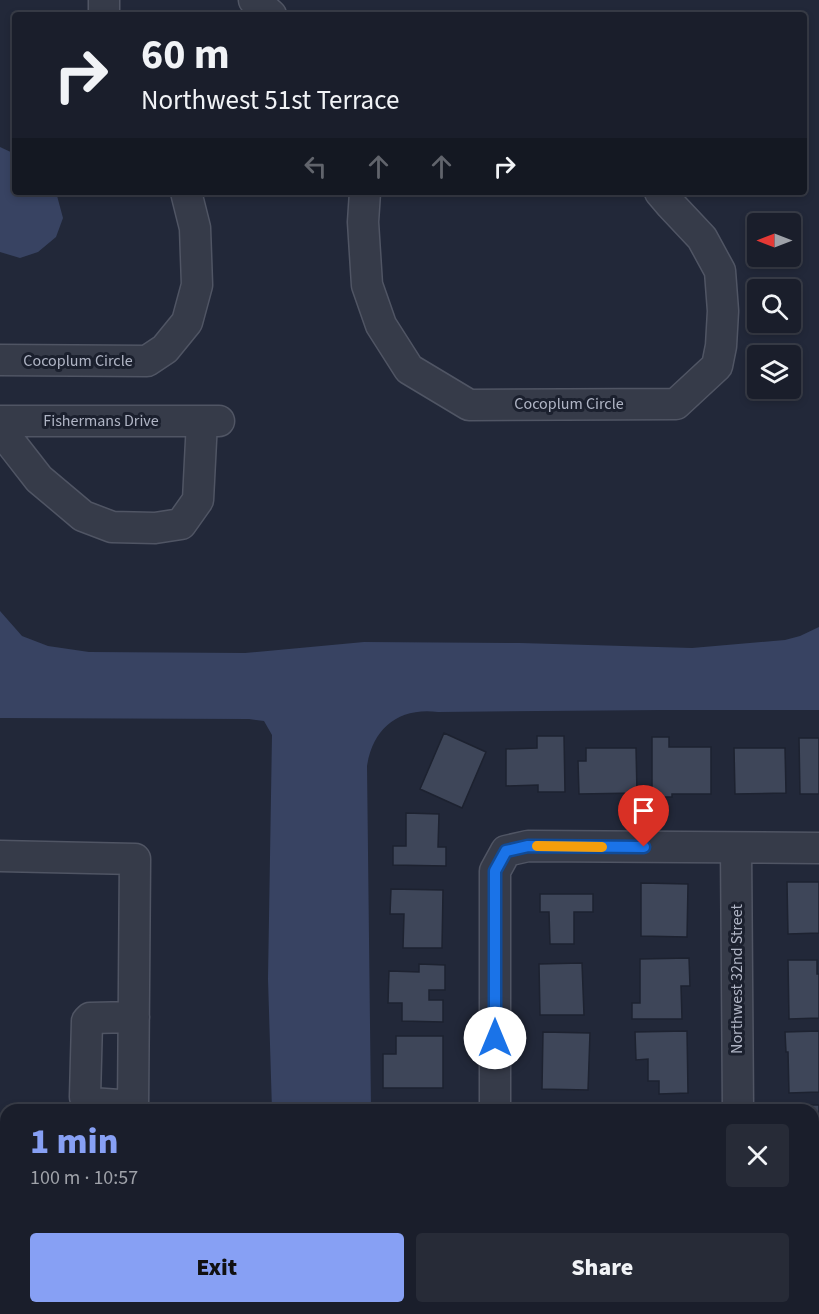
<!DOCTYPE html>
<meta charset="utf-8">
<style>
body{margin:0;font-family:"Source Sans 3",sans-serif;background:#272b37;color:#f1f3f6;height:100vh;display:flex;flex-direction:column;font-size:22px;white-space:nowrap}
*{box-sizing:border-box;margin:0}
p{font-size:20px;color:#9fa2a9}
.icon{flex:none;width:33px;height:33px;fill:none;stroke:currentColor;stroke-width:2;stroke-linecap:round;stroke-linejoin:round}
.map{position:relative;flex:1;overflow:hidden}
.drawer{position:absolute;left:0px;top:1104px;width:819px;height:210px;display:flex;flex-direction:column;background:#1a1e2b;border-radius:18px 18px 0 0;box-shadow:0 3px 9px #0003,0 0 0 2px #383c47}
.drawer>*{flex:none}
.top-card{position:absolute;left:12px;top:12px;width:795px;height:183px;border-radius:6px;box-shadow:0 3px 9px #0003,0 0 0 2px #383c47;background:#1a1e2b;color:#f1f3f6;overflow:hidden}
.needle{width:39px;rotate:270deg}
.tools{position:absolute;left:747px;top:213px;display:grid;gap:12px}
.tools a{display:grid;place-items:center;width:54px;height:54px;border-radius:6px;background:#1a1e2b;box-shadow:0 3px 9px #0003,0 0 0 2px #383c47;font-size:30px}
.pin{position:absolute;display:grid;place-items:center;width:51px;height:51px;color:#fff;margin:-62px -26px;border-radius:50% 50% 50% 0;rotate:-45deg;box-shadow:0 0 6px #0007}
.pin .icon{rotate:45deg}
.me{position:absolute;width:66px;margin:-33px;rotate:0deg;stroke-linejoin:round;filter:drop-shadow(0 0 4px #0008)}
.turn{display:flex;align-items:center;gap:21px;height:126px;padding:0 30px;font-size:27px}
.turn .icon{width:78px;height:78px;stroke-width:2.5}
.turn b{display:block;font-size:42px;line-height:51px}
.lanes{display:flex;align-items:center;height:57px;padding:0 30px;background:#0003;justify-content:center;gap:30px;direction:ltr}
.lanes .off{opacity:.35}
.round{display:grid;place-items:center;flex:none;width:63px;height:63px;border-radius:6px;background:#272b37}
.headline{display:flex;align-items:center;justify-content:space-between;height:102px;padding:0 30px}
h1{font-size:36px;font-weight:800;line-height:45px;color:#87a0f4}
.button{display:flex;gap:12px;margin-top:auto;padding:12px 30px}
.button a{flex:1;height:69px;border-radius:6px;background:#87a0f4;color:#111;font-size:24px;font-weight:800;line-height:69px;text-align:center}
.button a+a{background:#272b37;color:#f1f3f6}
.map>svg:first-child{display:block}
</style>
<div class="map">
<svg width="819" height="1314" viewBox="0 0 819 1314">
<rect width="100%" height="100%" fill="#222839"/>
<path fill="#384362" d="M0,147L15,154V192H56L63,218L56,237L38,252L20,258L0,252Z
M0,611L22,636L48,646L89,652L245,653L364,642L520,643L692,648L785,640L800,636L819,627V710H661L438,712C399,707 373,728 367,766L371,1110H272L268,979L272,735L264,721L249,719L0,718Z"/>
<path fill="#3e4659" stroke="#1d2230" stroke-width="1.5" d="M444,733L486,752L462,808L420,789Z
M537,736H564L565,792H538V785L506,786V749L537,748Z
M652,737H669V747H711V794H672V797H652Z
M799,738H819V794H800Z
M586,748H636L637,793L579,794L578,761H586Z
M734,748H785L786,793L735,794Z
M406,813L439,814L438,847H446V866L393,865V846H406Z
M787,882H819V933L788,934Z
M641,883L688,884L687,937L641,936Z
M391,889L443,890L442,948H403L404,914H390Z
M540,894H593V912H574V944H550L549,912H540Z
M689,958L690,986H681L682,1019H632V1003H640V959Z
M788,960H817V974H819V1018L789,1019Z
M582,963L584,1015H540L539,964Z
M419,964L445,965V990H429V1000H443V1022L402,1021V1003H388L389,971L419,972Z
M687,1031L688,1093L659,1094V1081H648V1059L636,1060L635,1032Z
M819,1031V1092L789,1093L788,1052H786L785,1032Z
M543,1032L590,1033L588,1090L542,1089Z
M396,1036H443V1088H383V1054H396Z
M640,1105H685V1110H640Z
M788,1105H819V1164H813V1110H788Z
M813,1180H819V1237H813Z
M813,1260H815V1269L819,1268V1314H788L787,1308H813Z
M387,1308H436L437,1314H387Z
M548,1308H585V1314H548Z
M642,1308H677V1311L642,1310Z"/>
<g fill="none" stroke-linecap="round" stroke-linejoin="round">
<g stroke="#505564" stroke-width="33">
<path id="minor" d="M104,0V15
M254,0L271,15
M365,192L363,222L367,285L381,325L409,369L469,405L676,404L717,366L721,346L723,311L720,271L702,238L671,205L660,192
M0,360L147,361L165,349L187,322L197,285L195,228L186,192
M0,421H219
M0,429L39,479L83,516L112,527L155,528L181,524L198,500L202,421
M736,848L738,1110
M0,856L135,859L133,1110
M133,1106L91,1103L87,1102L85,1097L87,1021L90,1018L134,1017
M495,1110V871L506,851L528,846L819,848
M0,1280H6
M740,1308V1314
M495,1314V1308"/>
</g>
<use href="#minor" stroke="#363b49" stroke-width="30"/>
</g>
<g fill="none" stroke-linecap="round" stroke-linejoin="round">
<g stroke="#114b97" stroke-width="15">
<path id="route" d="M495,1038V871L506,851L528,846L644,847"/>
</g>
<use href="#route" stroke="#1a73e8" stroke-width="10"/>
<path stroke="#f59e0b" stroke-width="10" d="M537,846L602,847"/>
</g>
<g text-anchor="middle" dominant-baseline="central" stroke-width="6" stroke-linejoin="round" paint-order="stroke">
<g font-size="16" fill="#b0b5c5" stroke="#1b202e">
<text x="78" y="361">Cocoplum Circle</text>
<text x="569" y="404">Cocoplum Circle</text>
<text x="101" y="421">Fishermans Drive</text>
<text transform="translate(737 979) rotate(-90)">Northwest 32nd Street</text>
</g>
</g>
</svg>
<div class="tools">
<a><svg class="needle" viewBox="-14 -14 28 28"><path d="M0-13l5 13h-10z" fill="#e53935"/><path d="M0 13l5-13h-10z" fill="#9fa2a9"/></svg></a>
<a><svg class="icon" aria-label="search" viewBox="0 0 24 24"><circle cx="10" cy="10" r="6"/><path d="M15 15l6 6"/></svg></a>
<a><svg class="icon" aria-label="layers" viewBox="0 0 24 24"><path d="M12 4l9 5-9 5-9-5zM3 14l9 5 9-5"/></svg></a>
</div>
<div class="pin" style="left:644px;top:847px;background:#d93025"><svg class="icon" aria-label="arrive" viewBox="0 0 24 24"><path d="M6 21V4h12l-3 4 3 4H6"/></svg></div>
<svg class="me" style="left:495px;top:1038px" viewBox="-20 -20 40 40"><circle r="19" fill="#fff"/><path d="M0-13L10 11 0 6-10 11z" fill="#1a73e8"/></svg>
<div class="top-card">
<div class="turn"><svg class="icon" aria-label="right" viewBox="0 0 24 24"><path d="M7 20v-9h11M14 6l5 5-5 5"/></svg><div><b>60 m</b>Northwest 51st Terrace</div></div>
<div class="lanes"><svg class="icon off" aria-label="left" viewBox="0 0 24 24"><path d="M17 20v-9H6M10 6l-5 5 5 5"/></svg><svg class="icon off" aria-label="ahead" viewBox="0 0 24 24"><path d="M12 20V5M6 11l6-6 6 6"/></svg><svg class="icon off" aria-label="ahead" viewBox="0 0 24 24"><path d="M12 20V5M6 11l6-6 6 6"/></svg><svg class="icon" aria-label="right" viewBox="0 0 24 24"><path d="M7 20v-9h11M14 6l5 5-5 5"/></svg></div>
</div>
<section class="drawer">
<div class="headline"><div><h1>1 min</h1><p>100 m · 10:57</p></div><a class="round"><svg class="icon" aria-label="close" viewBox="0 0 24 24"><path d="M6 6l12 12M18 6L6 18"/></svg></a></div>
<div class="button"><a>Exit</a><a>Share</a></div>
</section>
</div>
